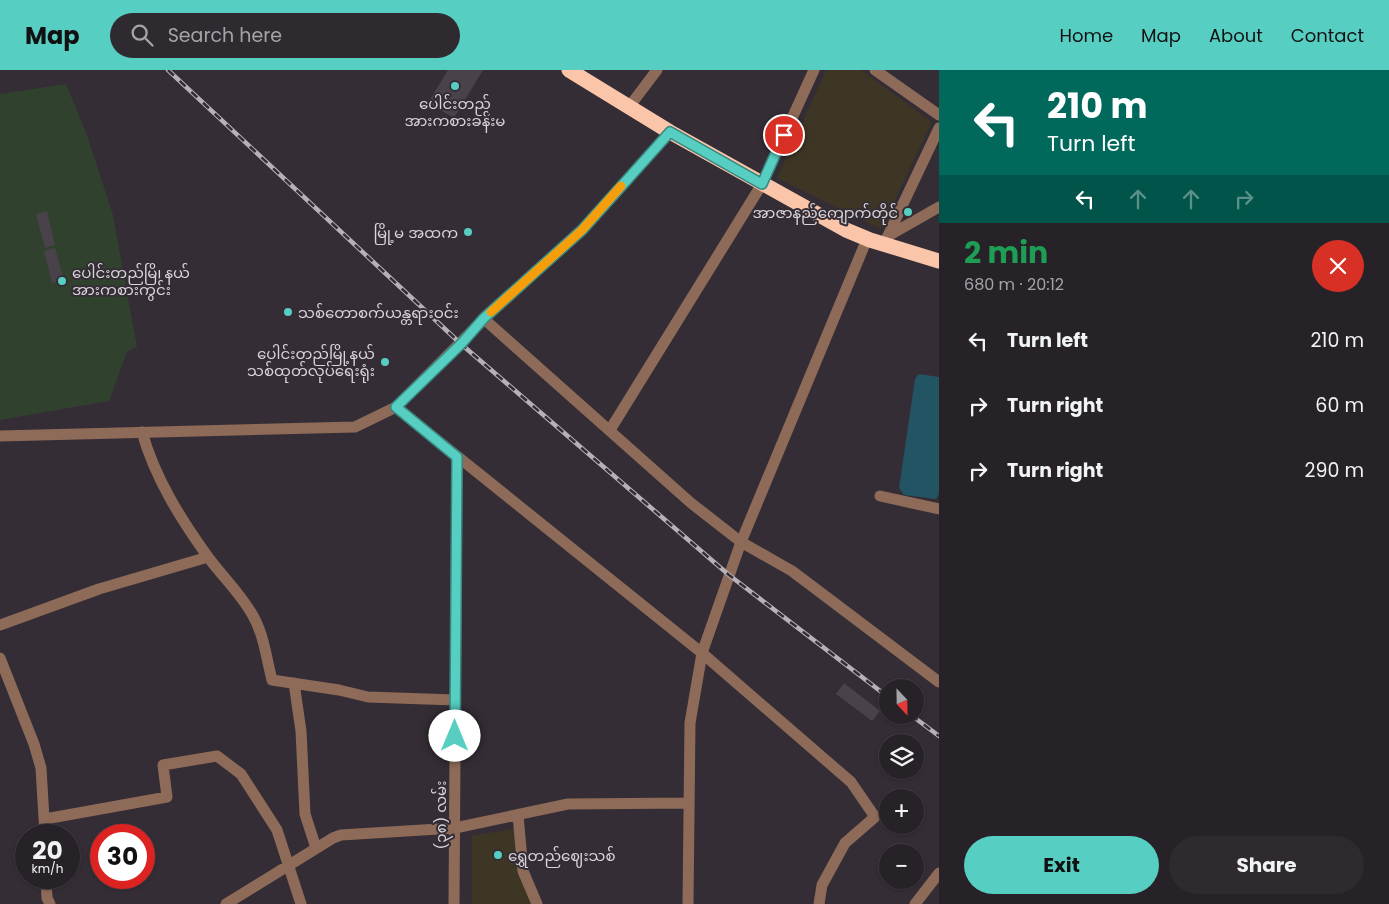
<!DOCTYPE html>
<meta charset="utf-8">
<style>
body{margin:0;font-family:Poppins,"Noto Sans Myanmar",sans-serif;background:#2f2a30;color:#f1f3f6;height:100vh;display:flex;flex-direction:column;font-size:19px;white-space:nowrap}
*{box-sizing:border-box;margin:0}
p{font-size:16px;color:#a4a4a8}
.icon{flex:none;width:28px;height:28px;fill:none;stroke:currentColor;stroke-width:2;stroke-linecap:round;stroke-linejoin:round}
.map{position:relative;flex:1;overflow:hidden}
.side{display:flex;flex-direction:column;background:#272228;width:450px}
.side>*{flex:none}
.banner{background:#00695c;color:#fff;overflow:hidden}
.needle{width:32px;rotate:158deg}
.tools{position:absolute;left:879px;top:609px;display:grid;gap:10px}
.tools a{display:grid;place-items:center;width:45px;height:45px;border-radius:50%;background:#272228;box-shadow:0 1px 4px #0004,0 0 0 1px #433f45;font-size:25px}
.speed{position:absolute;left:15px;top:754px;display:flex;gap:10px;font-size:25px;font-weight:700;text-align:center}
.speed>*{display:grid;place-content:center;width:65px;height:65px;border-radius:50%;background:#272228;box-shadow:0 1px 4px #0004,0 0 0 1px #433f45;line-height:1}
.speed small{font-size:12px;font-weight:400}
.speed .limit{border:8px solid #d22;background:#fff;color:#111}
.pin{position:absolute;display:grid;place-items:center;width:42px;height:42px;color:#fff;margin:-21px;border:2px solid #fff;border-radius:50%;box-shadow:0 1px 5px #0007}
.me{position:absolute;width:55px;margin:-28px;rotate:0deg;stroke-linejoin:round;filter:drop-shadow(0 0 4px #0008)}
.turn{display:flex;align-items:center;gap:18px;height:105px;padding:0 25px;font-size:22px}
.turn .icon{width:65px;height:65px;stroke-width:2.5}
.turn b{display:block;font-size:35px;line-height:42px}
.lanes{display:flex;align-items:center;height:48px;padding:0 25px;background:#0003;justify-content:center;gap:25px;direction:ltr}
.lanes .off{opacity:.35}
.round{display:grid;place-items:center;flex:none;width:52px;height:52px;border-radius:26px;background:#2f2a30}
.head{display:flex;align-items:center;justify-content:space-between;height:85px;padding:0 25px}
h1{font-size:30px;font-weight:700;line-height:38px;color:#1e9e55}
.button{display:flex;gap:10px;margin-top:auto;padding:10px 25px}
.button a{flex:1;height:58px;border-radius:30px;background:#57cec2;color:#111;font-size:20px;font-weight:700;line-height:58px;text-align:center}
.button a+a{background:#2f2a30;color:#f1f3f6}
ul{padding:0;list-style:none}
li{display:flex;align-items:center;gap:15px;height:65px;padding:0 25px}
li div{flex:1}
li b{display:block;font-size:19px}
li em{font-style:normal}
header{display:flex;align-items:center;gap:30px;box-sizing:border-box;height:70px;padding:0 25px;background:#57cec2;color:#111}
header strong{font-size:24px}
nav{display:flex;gap:28px;margin-inline-start:auto;font-size:18px}
.search{width:350px;height:45px;background:#2f2a30;display:flex;align-items:center;gap:12px;box-sizing:border-box;padding:0 18px;border-radius:28px;color:#a4a4a8;font-size:19px}
main{display:flex;flex:1;min-height:0}
.map>svg:first-child{display:block}
</style>
<header>
<strong>Map</strong>
<div class="search"><svg class="icon" aria-label="search" viewBox="0 0 24 24"><circle cx="10" cy="10" r="6"/><path d="M15 15l6 6"/></svg>Search here</div>
<nav><a>Home</a><a>Map</a><a>About</a><a>Contact</a></nav>
</header>
<main>
<div class="map">
<svg width="939" height="834" viewBox="0 0 939 834">
<rect width="100%" height="100%" fill="#342d35"/>
<path fill="#3e3625" d="M826,0H861L932,52L881,159L777,108Z
M522,757L526,805L536,834H472V766Z"/>
<path fill="#30412e" d="M66,14L87,65L113,145L137,277L127,282L109,331L0,350V24Z"/>
<path fill="#225464" d="M919,304L939,307V424L936,429L904,425L899,418L915,309Z"/>
<path fill="#4a424b" d="M448,0H483L454,48L428,33Z
M47,141L55,175L45,178L36,144Z
M55,178L64,210L52,213L44,181Z
M844,613L880,641L872,651L836,624Z"/>
<g fill="none" stroke-linecap="round" stroke-linejoin="round">
<path stroke="#8e6b58" stroke-width="11" d="M875,0L939,45
M629,37L657,0
M888,166L939,137
M884,174L939,58
M484,249L691,433L741,472L792,501L939,612
M396,337L702,583L851,712L875,747L845,773L822,815L819,834
M610,360L762,114L814,0
M142,362C155,408 180,448 208,487C222,506 240,523 252,544C264,564 266,587 272,610L339,620L368,627L455,630
M0,366L355,357L396,337L484,249L582,160L670,62
M880,426L939,439
M0,555L99,519L208,487
M0,588L34,674L41,698L45,765
M294,613L301,661L305,744L316,778
M518,745L523,801L537,834
M45,749L167,727L163,695L217,686L241,704L277,760L301,834
M46,808L47,828L50,834
M226,834L333,768L341,765L455,758L568,734L689,733
M454,834L457,387
M688,834L690,653L702,583L741,472L867,169
M915,834L939,803"/>
<path stroke="#fac5a9" stroke-width="15" d="M569,0L670,62L846,160L870,170L939,191"/>
<g stroke="#b6b1b7" stroke-width="4.5">
<path id="rail" d="M168,0L461,274L729,505L888,627
M911,645L939,666"/>
</g>
<use href="#rail" stroke="#342d35" stroke-width="2.5" stroke-dasharray="8" stroke-linecap="butt"/>
</g>
<g fill="none" stroke-linecap="round" stroke-linejoin="round">
<g stroke="#39867e" stroke-width="12">
<path id="route" d="M455,666L457,387L396,337L461,274L484,248L582,160L670,62L762,114L784,65"/>
</g>
<use href="#route" stroke="#57cec2" stroke-width="9"/>
<path stroke="#f59e0b" stroke-width="9" d="M491,242L582,160L621,116"/>
</g>
<g fill="#57cec2" stroke="#342d35" stroke-width="2">
<circle cx="455" cy="16" r="5"/>
<circle cx="908" cy="142" r="5"/>
<circle cx="468" cy="162" r="5"/>
<circle cx="62" cy="211" r="5"/>
<circle cx="288" cy="242" r="5"/>
<circle cx="385" cy="292" r="5"/>
<circle cx="498" cy="785" r="5"/>
</g>
<g text-anchor="middle" dominant-baseline="central" stroke-width="4" stroke-linejoin="round" paint-order="stroke">
<g font-size="15" fill="#d8d4d9" stroke="#342d35" text-anchor="end">
<text x="455" y="33" text-anchor="middle">ပေါင်းတည်<tspan x="455" dy="17">အားကစားခန်းမ</tspan></text>
<text x="898" y="142">အာဇာနည်ကျောက်တိုင်</text>
<text x="458" y="162">မြို့မ အထက</text>
<text x="72" y="202" text-anchor="start">‌ပေါင်းတည်မြို့နယ်<tspan x="72" dy="17">အားကစားကွင်း</tspan></text>
<text x="298" y="242" text-anchor="start">သစ်တောစက်ယန္တရားဝင်း</text>
<text x="375" y="283">ပေါင်းတည်မြို့နယ်<tspan x="375" dy="17">သစ်ထုတ်လုပ်ရေးရုံး</tspan></text>
<text x="508" y="785" text-anchor="start">ရွှေတည်ဈေးသစ်</text>
</g>
<g font-size="15" fill="#d8d4d9" stroke="#342d35">
<text transform="translate(440 745) rotate(-90)">(၃၈) လမ်း</text>
</g>
</g>
</svg>
<div class="tools">
<a><svg class="needle" viewBox="-14 -14 28 28"><path d="M0-13l5 13h-10z" fill="#e53935"/><path d="M0 13l5-13h-10z" fill="#a4a4a8"/></svg></a>
<a><svg class="icon" aria-label="layers" viewBox="0 0 24 24"><path d="M12 4l9 5-9 5-9-5zM3 14l9 5 9-5"/></svg></a>
<a>+</a>
<a>−</a>
</div>
<div class="speed"><div>20<small>km/h</small></div><div class="limit">30</div></div>
<div class="pin" style="left:784px;top:65px;background:#d93025"><svg class="icon" aria-label="arrive" viewBox="0 0 24 24"><path d="M6 21V4h12l-3 4 3 4H6"/></svg></div>
<svg class="me" style="left:455px;top:666px" viewBox="-20 -20 40 40"><circle r="19" fill="#fff"/><path d="M0-13L10 11 0 6-10 11z" fill="#57cec2"/></svg>
</div>
<section class="side">
<div class="banner">
<div class="turn"><svg class="icon" aria-label="left" viewBox="0 0 24 24"><path d="M17 20v-9H6M10 6l-5 5 5 5"/></svg><div><b>210 m</b>Turn left</div></div>
<div class="lanes"><svg class="icon" aria-label="left" viewBox="0 0 24 24"><path d="M17 20v-9H6M10 6l-5 5 5 5"/></svg><svg class="icon off" aria-label="ahead" viewBox="0 0 24 24"><path d="M12 20V5M6 11l6-6 6 6"/></svg><svg class="icon off" aria-label="ahead" viewBox="0 0 24 24"><path d="M12 20V5M6 11l6-6 6 6"/></svg><svg class="icon off" aria-label="right" viewBox="0 0 24 24"><path d="M7 20v-9h11M14 6l5 5-5 5"/></svg></div>
</div>
<div class="head"><div><h1>2 min</h1><p>680 m · 20:12</p></div><a class="round" style="background:#d93025;color:#fff"><svg class="icon" aria-label="close" viewBox="0 0 24 24"><path d="M6 6l12 12M18 6L6 18"/></svg></a></div>
<ul>
<li><svg class="icon" aria-label="left" viewBox="0 0 24 24"><path d="M17 20v-9H6M10 6l-5 5 5 5"/></svg><div><b>Turn left</b></div><em>210 m</em></li>
<li><svg class="icon" aria-label="right" viewBox="0 0 24 24"><path d="M7 20v-9h11M14 6l5 5-5 5"/></svg><div><b>Turn right</b></div><em>60 m</em></li>
<li><svg class="icon" aria-label="right" viewBox="0 0 24 24"><path d="M7 20v-9h11M14 6l5 5-5 5"/></svg><div><b>Turn right</b></div><em>290 m</em></li>
</ul>
<div class="button"><a>Exit</a><a>Share</a></div>
</section>
</main>
